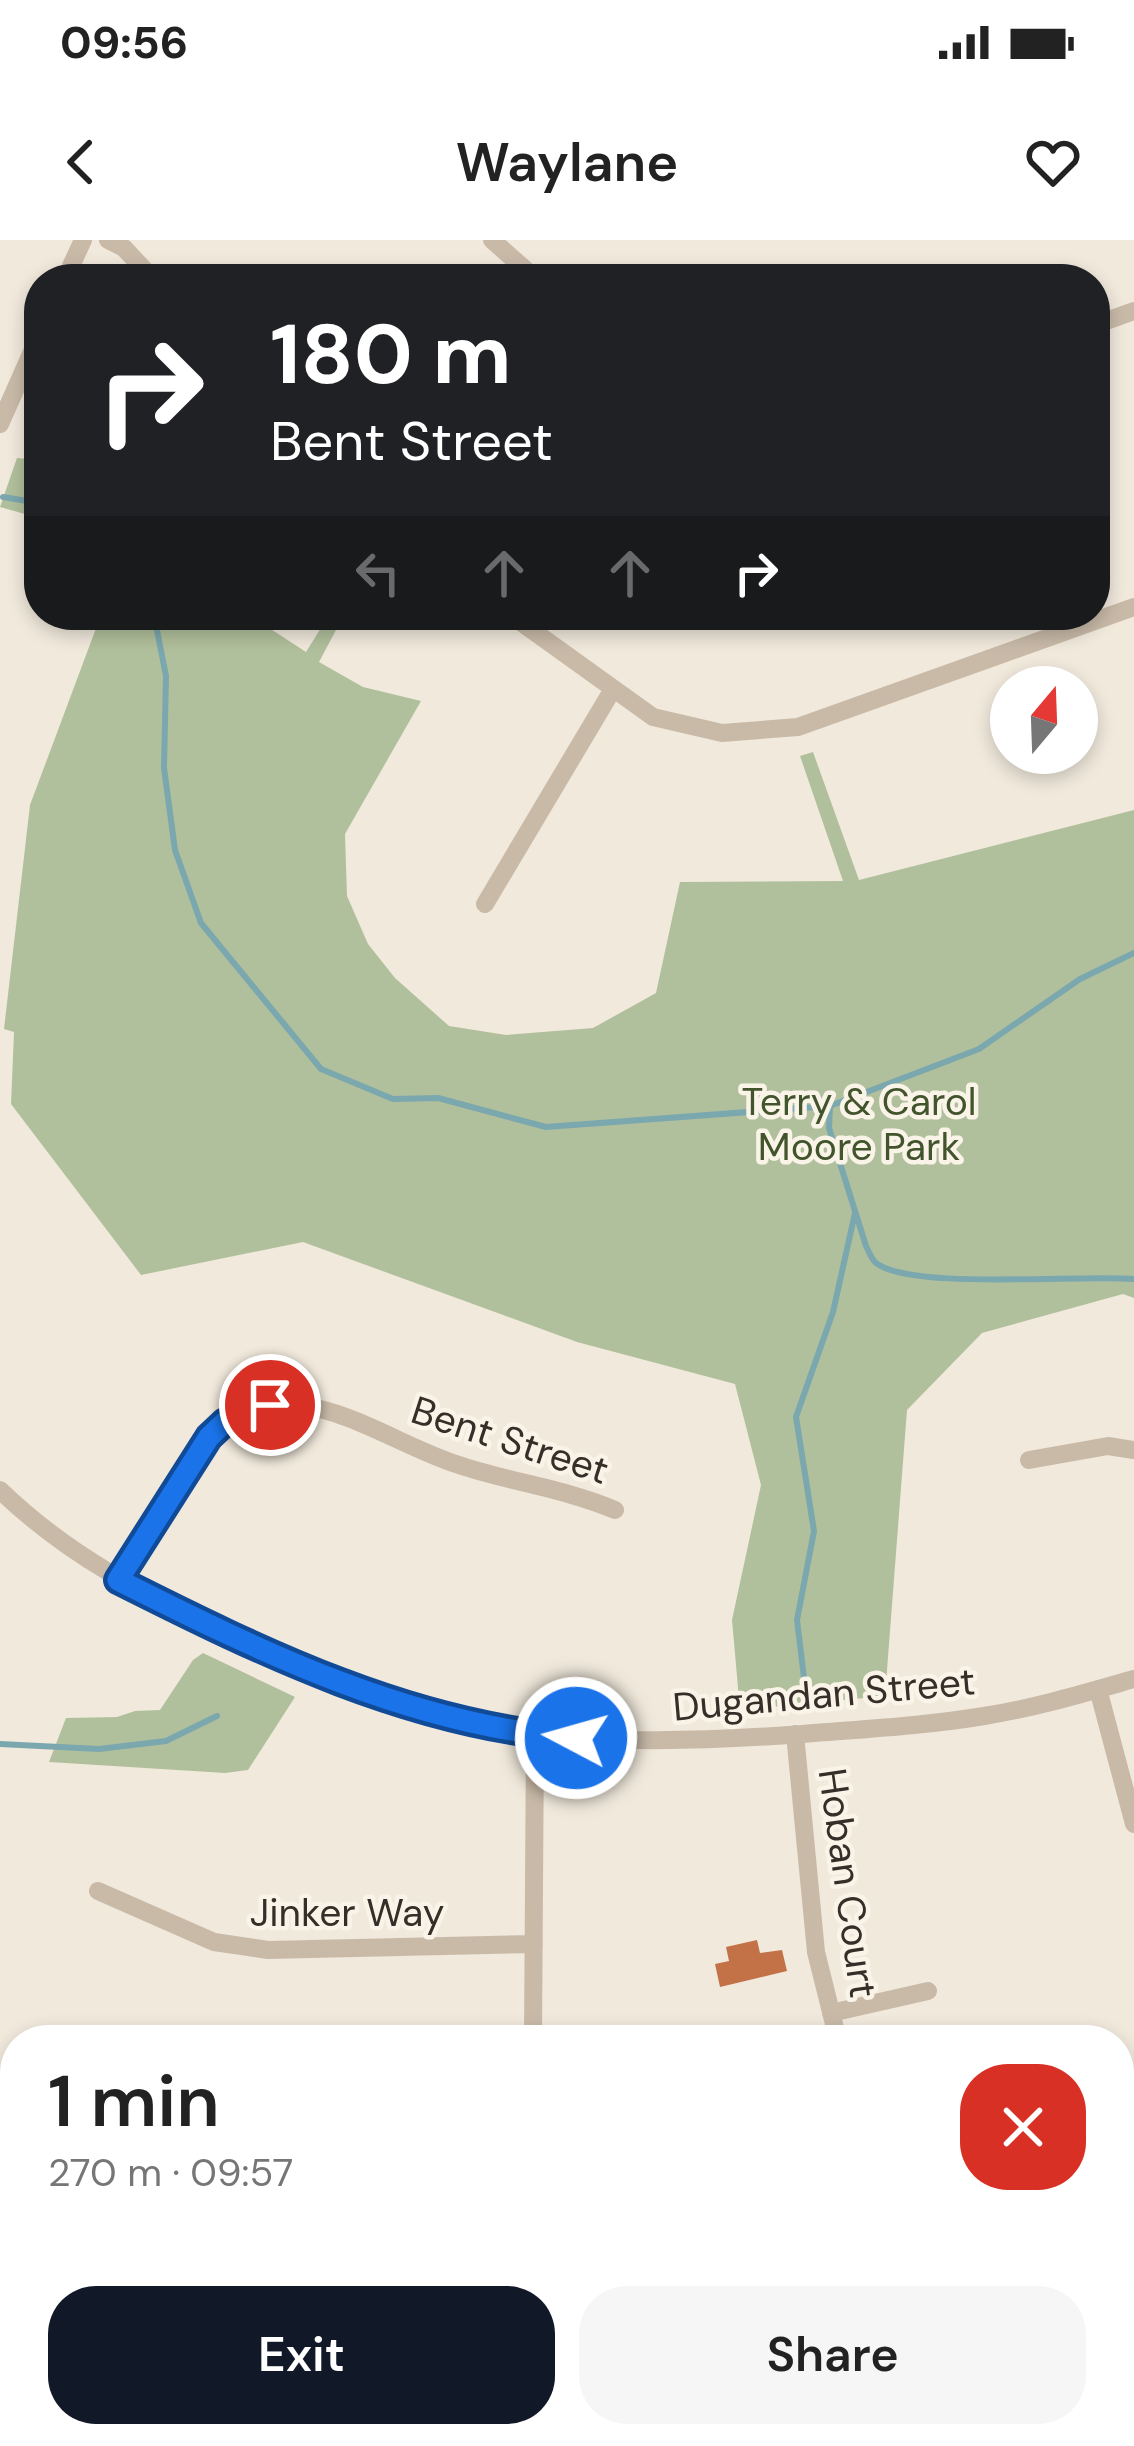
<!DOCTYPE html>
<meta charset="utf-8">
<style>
body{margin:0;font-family:"DM Sans",sans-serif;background:#f6f6f6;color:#222;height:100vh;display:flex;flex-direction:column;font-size:45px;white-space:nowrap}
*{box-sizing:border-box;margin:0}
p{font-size:39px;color:#767676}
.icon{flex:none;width:66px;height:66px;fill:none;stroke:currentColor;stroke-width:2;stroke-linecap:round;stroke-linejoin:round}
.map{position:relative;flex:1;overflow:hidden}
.side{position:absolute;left:0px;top:1785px;width:1134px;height:423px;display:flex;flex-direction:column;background:#fff;border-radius:48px 48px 0 0;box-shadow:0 6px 18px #0003}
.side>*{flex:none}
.hud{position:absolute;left:24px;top:24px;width:1086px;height:366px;border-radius:48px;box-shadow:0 6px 18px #0003;background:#202124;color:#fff;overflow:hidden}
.needle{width:78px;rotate:19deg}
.buttons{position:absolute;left:990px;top:426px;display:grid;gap:24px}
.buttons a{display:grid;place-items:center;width:108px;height:108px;border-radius:50%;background:#fff;box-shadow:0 6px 18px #0003;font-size:60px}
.pin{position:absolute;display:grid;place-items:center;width:102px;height:102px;color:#fff;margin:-51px;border:6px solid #fff;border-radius:50%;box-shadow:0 3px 12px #0007}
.me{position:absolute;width:132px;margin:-66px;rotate:276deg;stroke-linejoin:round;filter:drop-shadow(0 0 9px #0008)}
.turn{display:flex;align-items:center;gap:42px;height:252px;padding:0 48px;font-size:54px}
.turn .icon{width:156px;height:156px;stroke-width:2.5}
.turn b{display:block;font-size:84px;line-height:102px}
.lanes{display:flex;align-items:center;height:114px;padding:0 48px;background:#0003;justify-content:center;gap:60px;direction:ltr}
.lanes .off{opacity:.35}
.round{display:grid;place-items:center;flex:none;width:126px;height:126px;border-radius:48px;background:#f6f6f6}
.head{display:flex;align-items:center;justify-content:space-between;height:204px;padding:0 48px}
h1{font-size:72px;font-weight:600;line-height:90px}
.primary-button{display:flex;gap:24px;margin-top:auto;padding:24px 48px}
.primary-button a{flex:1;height:138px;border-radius:48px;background:#111827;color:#fff;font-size:48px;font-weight:600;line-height:138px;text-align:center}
.primary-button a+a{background:#f6f6f6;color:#222}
.status{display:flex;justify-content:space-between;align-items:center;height:84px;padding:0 60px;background:#fff;direction:ltr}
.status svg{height:33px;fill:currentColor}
header{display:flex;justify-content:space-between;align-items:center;height:156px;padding:0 48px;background:#fff;font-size:54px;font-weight:600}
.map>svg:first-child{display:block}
</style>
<div class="status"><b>09:56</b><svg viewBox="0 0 49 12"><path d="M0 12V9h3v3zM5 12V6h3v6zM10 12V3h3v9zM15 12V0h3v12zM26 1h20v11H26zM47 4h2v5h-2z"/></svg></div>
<header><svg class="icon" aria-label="back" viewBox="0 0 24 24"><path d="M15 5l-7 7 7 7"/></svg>Waylane<svg class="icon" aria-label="heart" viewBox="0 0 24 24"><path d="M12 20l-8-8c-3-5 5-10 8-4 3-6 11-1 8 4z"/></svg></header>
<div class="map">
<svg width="1134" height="2206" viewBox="0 0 1134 2206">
<rect width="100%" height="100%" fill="#f1e9dc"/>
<path fill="#b1c09c" d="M17,218L39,220V278L0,267Z
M101,375H267L263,384L306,412L329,375H344L319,422L363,447L421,461L345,594L347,656L368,704L395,738L449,786L506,795L593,788L656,753L680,642L843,641L800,516L813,512L859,640L1134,570V1058L1123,1054L982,1093L907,1170L885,1456L740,1470L732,1380L761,1245L735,1144L577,1102L303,1002L141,1035L11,864L14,792L4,789L30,565Z
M203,1413L295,1457L248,1530L225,1533L49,1522L66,1478L117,1477L135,1471L160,1470L193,1420Z
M1119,2110H1134V2206H0V2114L15,2119V2193H1119Z"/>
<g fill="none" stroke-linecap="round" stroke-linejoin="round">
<path stroke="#7ba7ae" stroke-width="6" d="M3,257L39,263
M154,375L166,436L164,528L175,610L201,683L321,829L393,859L438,858L546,887L830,866L979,809L1080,739L1134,713
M830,866L829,888L866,1006C869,1012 871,1018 875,1022C906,1051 1084,1034 1134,1039
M804,1438L797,1380L814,1291L796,1177L833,1072L855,973
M0,1504L99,1509L166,1501L217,1476"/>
<path stroke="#7ba7ae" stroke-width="33" d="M1111,2206L1134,2205"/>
</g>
<path fill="#c37248" d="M757,1700L760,1713L782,1710L787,1731L720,1747L715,1724L729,1721L726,1707Z"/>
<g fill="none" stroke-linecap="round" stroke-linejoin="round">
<path stroke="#c9baa8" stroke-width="18" d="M108,0L124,8L153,39
M492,0L536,39
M65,39L83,0
M1095,85L1134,71
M0,184L39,96
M511,375L653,477L722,493L798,487L1134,367
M485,664L613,449
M1029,1220L1108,1206L1134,1210
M0,1250C67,1315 146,1356 230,1394C299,1425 368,1457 442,1476C561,1506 681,1503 803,1494C863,1489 924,1486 984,1476C1035,1468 1085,1453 1134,1439
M118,1341L209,1197C291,1123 372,1196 456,1224C508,1242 563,1248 615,1270
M1098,1449L1134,1584
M795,1494L816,1712L838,1800
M98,1651L214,1702L268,1710L534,1704
M831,1773L928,1751
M533,1800L535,1495
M0,1883L15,1895"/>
</g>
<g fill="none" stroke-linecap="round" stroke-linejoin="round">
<g stroke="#114b97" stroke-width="30">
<path id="route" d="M270,1165L225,1182L209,1197L118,1340C263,1413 412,1486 576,1498"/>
</g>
<use href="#route" stroke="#1a73e8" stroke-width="21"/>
</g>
<g text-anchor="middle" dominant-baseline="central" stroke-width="9" stroke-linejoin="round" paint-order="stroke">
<g font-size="39" fill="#42542c" stroke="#f9f3e8">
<text x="859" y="861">Terry &amp; Carol<tspan x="859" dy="45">Moore Park</tspan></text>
</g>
<g font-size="39" fill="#362e28" stroke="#f9f3e8">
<text transform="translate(510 1200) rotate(18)">Bent Street</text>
<text transform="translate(824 1454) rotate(-5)">Dugandan Street</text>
<text transform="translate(848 1643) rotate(82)">Hoban Court</text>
<text x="347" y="1672">Jinker Way</text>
</g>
</g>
</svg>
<div class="buttons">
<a><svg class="needle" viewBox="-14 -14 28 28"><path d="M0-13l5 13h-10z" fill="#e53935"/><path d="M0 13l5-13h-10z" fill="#767676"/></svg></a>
</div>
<div class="pin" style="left:270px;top:1165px;background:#d93025"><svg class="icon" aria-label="arrive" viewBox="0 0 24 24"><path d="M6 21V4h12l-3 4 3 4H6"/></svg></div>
<svg class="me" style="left:576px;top:1498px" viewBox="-20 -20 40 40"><circle r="17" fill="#1a73e8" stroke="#fff" stroke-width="3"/><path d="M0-11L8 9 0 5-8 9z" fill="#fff"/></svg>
<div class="hud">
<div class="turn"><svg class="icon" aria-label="right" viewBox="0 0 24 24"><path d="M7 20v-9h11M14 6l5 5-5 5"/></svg><div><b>180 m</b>Bent Street</div></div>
<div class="lanes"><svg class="icon off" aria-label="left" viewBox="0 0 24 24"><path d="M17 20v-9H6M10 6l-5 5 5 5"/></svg><svg class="icon off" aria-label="ahead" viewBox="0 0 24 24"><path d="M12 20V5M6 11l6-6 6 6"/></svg><svg class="icon off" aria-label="ahead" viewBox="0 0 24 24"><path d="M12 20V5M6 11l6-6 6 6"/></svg><svg class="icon" aria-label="right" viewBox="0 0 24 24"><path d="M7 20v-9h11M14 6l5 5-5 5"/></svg></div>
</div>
<section class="side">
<div class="head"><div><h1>1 min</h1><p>270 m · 09:57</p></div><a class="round" style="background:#d93025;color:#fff"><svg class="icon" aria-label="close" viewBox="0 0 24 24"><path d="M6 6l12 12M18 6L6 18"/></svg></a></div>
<div class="primary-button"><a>Exit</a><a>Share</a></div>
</section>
</div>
